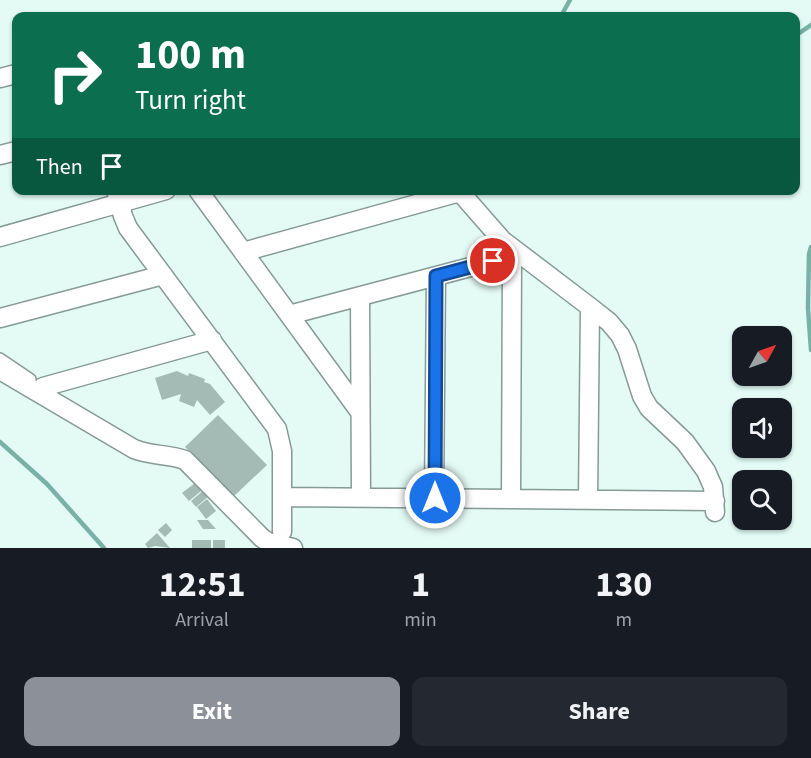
<!DOCTYPE html>
<style>
body{margin:0;font-family:"Source Sans 3",sans-serif;background:#242831;color:#f1f3f6;height:100vh;display:flex;flex-direction:column;font-size:22px;white-space:nowrap}
*{box-sizing:border-box;margin:0}
p{font-size:20px;color:#9ea1a6}
.icon{flex:none;width:33px;height:33px;fill:none;stroke:currentColor;stroke-width:2;stroke-linecap:round;stroke-linejoin:round}
.map{position:relative;height:548px;overflow:hidden}
.drawer{display:flex;flex-direction:column;background:#171b24;flex:1}
.drawer>*{flex:none}
.banner{position:absolute;left:12px;top:12px;width:788px;height:183px;border-radius:12px;box-shadow:0 2px 4px #0004;background:#0b6e4f;color:#fff;overflow:hidden}
.needle{width:39px;rotate:50deg}
.buttons{position:absolute;left:732px;top:326px;display:grid;gap:12px}
.buttons a{display:grid;place-items:center;width:60px;height:60px;border-radius:12px;background:#171b24;box-shadow:0 2px 4px #0004;font-size:30px}
.pin{position:absolute;display:grid;place-items:center;width:51px;height:51px;color:#fff;margin:-26px;border:3px solid #fff;border-radius:50%;box-shadow:0 2px 6px #0007}
.me{position:absolute;width:66px;margin:-33px;rotate:0deg;stroke-linejoin:round;filter:drop-shadow(0 0 4px #0008)}
.turn{display:flex;align-items:center;gap:21px;height:126px;padding:0 24px;font-size:27px}
.turn .icon{width:78px;height:78px;stroke-width:2.5}
.turn b{display:block;font-size:42px;line-height:51px}
.then{display:flex;align-items:center;height:57px;padding:0 24px;background:#0003;gap:12px;font-size:22px}
.eta{display:flex;justify-content:space-evenly;align-items:center;height:102px;text-align:center}
.eta b{font-size:36px;font-weight:700;line-height:42px}
.primary-button{display:flex;gap:12px;margin-top:auto;padding:12px 24px}
.primary-button a{flex:1;height:69px;border-radius:12px;background:#8c9099;color:#fff;font-size:24px;font-weight:700;line-height:69px;text-align:center}
.primary-button a+a{background:#242831;color:#f1f3f6}
.map>svg:first-child{display:block}
</style>
<div class="map">
<svg width="811" height="548" viewBox="0 0 811 548">
<rect width="100%" height="100%" fill="#e3faf5"/>
<g fill="none" stroke-linecap="round" stroke-linejoin="round">
<path stroke="#78b1a6" stroke-width="4.5" d="M561,16L570,0
M795,36L811,25
M811,247L809,254L808,308L811,350
M0,442L47,484L104,548"/>
</g>
<path fill="#a4bab4" d="M177,371L188,376L189,373L205,379L204,382L210,384L225,402L210,415L197,400L194,407L179,401L181,394L162,400L155,378Z
M218,415L267,465L233,497L185,447Z
M195,483L201,491L189,501L182,493Z
M204,490L209,496L196,507L191,501Z
M207,499L216,511L206,519L197,507Z
M197,520H208L216,529H203Z
M166,523L172,530L165,537L158,530Z
M157,533L170,548L155,546L148,548L145,544Z
M192,540H211V548H192Z
M213,540H225V548H213Z"/>
<g fill="none" stroke-linecap="round" stroke-linejoin="round">
<g stroke="#869b96" stroke-width="12">
<path id="lane" d="M0,358L31,379"/>
</g>
<g stroke="#869b96" stroke-width="21">
<path id="street" d="M0,78L16,74
M0,155L16,151
M116,190L123,216L128,228L277,429L282,451V532
M198,190L360,412
M0,237L166,190
M243,252L460,192L502,240L590,307L609,322L620,335L627,349L642,396L649,408L685,442L706,471L713,487L715,512
M360,296L361,497
M289,315L512,256
M0,318L163,275
M0,370L134,449C151,456 169,454 185,460L262,538L268,542L293,548
M43,387L212,340
M282,497L715,501
M434,498L436,276
M511,499L512,256L515,251
M588,500L590,307"/>
</g>
<use href="#lane" stroke="#fff" stroke-width="9"/>
<use href="#street" stroke="#fff" stroke-width="18"/>
</g>
<g fill="none" stroke-linecap="round" stroke-linejoin="round">
<g stroke="#114b97" stroke-width="15">
<path id="route" d="M435,498L436,276L493,261"/>
</g>
<use href="#route" stroke="#1a73e8" stroke-width="10"/>
</g>
</svg>
<div class="buttons">
<a><svg class="needle" viewBox="-14 -14 28 28"><path d="M0-13l5 13h-10z" fill="#e53935"/><path d="M0 13l5-13h-10z" fill="#9ea1a6"/></svg></a>
<a><svg class="icon" aria-label="sound" viewBox="0 0 24 24"><path d="M4 9h4l5-4v14l-5-4H4zM17 9q2 3 0 6"/></svg></a>
<a><svg class="icon" aria-label="search" viewBox="0 0 24 24"><circle cx="10" cy="10" r="6"/><path d="M15 15l6 6"/></svg></a>
</div>
<div class="pin" style="left:493px;top:261px;background:#d93025"><svg class="icon" aria-label="arrive" viewBox="0 0 24 24"><path d="M6 21V4h12l-3 4 3 4H6"/></svg></div>
<svg class="me" style="left:435px;top:498px" viewBox="-20 -20 40 40"><circle r="17" fill="#1a73e8" stroke="#fff" stroke-width="3"/><path d="M0-11L8 9 0 5-8 9z" fill="#fff"/></svg>
<div class="banner">
<div class="turn"><svg class="icon" aria-label="right" viewBox="0 0 24 24"><path d="M7 20v-9h11M14 6l5 5-5 5"/></svg><div><b>100 m</b>Turn right</div></div>
<div class="then">Then<svg class="icon" aria-label="arrive" viewBox="0 0 24 24"><path d="M6 21V4h12l-3 4 3 4H6"/></svg></div>
</div>
</div>
<section class="drawer">
<div class="eta">
<div><b>12:51</b><p>Arrival</p></div>
<div><b>1</b><p>min</p></div>
<div><b>130</b><p>m</p></div>
</div>
<div class="primary-button"><a>Exit</a><a>Share</a></div>
</section>
